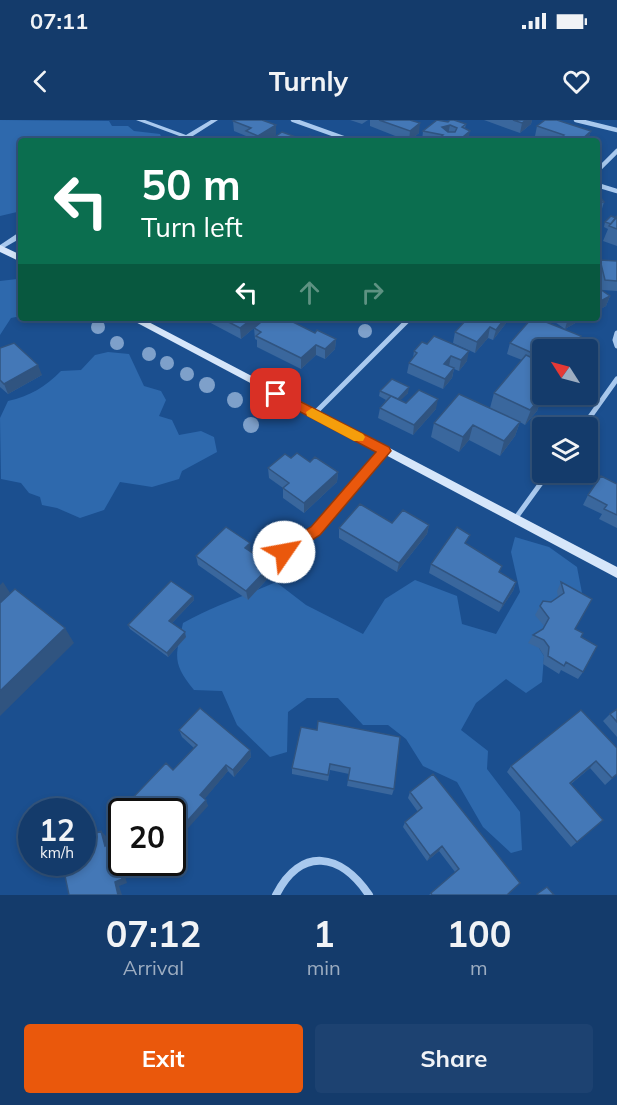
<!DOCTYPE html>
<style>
body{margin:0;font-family:Mulish,sans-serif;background:#1d4271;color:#f1f3f6;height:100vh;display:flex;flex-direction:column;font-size:22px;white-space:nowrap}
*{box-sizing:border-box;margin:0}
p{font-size:20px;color:#9dadc1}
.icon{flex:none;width:33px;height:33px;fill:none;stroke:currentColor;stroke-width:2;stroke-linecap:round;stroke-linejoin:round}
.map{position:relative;height:775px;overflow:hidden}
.drawer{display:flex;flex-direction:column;background:#143b6b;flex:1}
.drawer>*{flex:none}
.banner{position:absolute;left:18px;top:18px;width:582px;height:183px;border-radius:6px;box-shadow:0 3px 9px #0003,0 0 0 2px #33557e;background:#0b6e4f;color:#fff;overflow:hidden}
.needle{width:39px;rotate:306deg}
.buttons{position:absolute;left:532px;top:219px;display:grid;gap:12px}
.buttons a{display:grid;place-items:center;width:66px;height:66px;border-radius:6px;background:#143b6b;box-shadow:0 3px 9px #0003,0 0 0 2px #33557e;font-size:30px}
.speed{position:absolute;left:18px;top:678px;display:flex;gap:12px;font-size:30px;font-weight:700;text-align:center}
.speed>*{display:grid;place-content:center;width:78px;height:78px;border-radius:50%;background:#143b6b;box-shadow:0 3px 9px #0003,0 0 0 2px #33557e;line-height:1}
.speed small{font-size:15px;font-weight:400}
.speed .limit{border:3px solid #111;border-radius:9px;background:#fff;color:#111}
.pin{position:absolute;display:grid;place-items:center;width:51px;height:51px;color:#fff;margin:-26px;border-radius:12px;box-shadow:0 3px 9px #0006}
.me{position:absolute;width:66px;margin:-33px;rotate:57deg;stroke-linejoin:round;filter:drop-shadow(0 0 4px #0008)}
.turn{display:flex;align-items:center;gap:21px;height:126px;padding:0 24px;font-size:27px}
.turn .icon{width:78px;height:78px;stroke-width:2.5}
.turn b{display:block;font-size:42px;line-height:51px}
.lanes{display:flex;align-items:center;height:57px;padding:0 24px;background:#0003;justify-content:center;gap:30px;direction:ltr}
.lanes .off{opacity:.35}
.eta{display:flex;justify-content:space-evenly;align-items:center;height:102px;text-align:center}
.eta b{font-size:36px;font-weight:700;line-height:42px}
.primary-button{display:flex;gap:12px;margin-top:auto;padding:12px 24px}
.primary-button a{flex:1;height:69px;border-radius:6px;background:#ea580c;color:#fff;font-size:24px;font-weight:700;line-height:69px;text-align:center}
.primary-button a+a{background:#1d4271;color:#f1f3f6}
.status{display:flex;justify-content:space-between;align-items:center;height:42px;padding:0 30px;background:#143b6b;direction:ltr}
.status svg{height:16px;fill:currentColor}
header{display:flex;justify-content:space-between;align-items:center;height:78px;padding:0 24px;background:#143b6b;font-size:27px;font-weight:700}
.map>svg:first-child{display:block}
</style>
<div class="status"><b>07:11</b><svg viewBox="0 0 49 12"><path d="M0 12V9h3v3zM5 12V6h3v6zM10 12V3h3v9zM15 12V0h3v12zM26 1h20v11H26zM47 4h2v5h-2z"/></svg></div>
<header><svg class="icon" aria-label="back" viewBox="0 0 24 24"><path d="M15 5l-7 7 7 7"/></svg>Turnly<svg class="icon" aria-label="heart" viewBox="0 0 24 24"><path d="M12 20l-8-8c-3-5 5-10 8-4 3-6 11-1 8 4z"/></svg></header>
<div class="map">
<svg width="617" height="775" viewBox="0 0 617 775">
<rect width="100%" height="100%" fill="#1b4f8f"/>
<path fill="#2e69ad" d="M0,0L109,1L112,6H128L134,11L160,14L163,21H21V102L19,103L17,92L0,96Z
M17,159L21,160V196L11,198L0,215V161Z
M108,232L129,234L144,266L161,271L166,280L159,296L172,300L179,315L201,311L214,317L217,332L182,351L179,359L152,367L120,362L104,390L80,398L57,388L42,385L40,377L29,373L21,363L1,359L0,298L8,281C30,276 45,267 61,251L81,250L95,235Z
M515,417L549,427L577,447L582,473L559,482L544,506L539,528L544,536L542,562L526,573L506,559L476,583L461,610L488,631L487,649L520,692L522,730L511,733L483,707L457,662L423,646L406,619L388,605H363L338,578H307L288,592L287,632L270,637L237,605L222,571L194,570C171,542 176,536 183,503C213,486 245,476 276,462L306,485L363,514L385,479L415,460L457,476L462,504L496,514L520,472L511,432Z"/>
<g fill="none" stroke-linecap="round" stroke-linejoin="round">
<path stroke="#a9c9ee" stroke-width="4.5" d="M269,442L315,411L385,331"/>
<path stroke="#a9c9ee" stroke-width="4.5" d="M293,0L352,21
M576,0L617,10
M597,51L617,31
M597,65L617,71"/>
<path stroke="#a9c9ee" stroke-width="5" d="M617,213L615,220L617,226
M314,294L410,198
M582,308L617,259
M515,399L549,352"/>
<path stroke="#a9c9ee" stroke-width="8" d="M276,775C301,726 341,733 369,775"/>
<path fill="#a9c9ee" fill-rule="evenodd" d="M136,0H145L186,15L211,0H218L185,21H179L182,17Z
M18,113H21V118L0,130V125Z"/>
<path fill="#d6e6fa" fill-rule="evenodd" d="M0,125L21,135V142L0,132Z
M128,198H141L617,447V458Z"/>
</g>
<g fill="#7ea0ca">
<circle cx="98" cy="207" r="7"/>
<circle cx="365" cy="211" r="7"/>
<circle cx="117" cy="223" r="7"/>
<circle cx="149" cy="234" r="7"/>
<circle cx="167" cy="243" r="7"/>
<circle cx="187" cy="254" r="7"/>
<circle cx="207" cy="265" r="8"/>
<circle cx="235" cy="280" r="8"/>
<circle cx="251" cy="305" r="8"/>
</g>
<path fill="#3a679d" d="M350,0H368L362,4Z
M370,0H410L419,13L409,21H408L370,6Z
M437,0L466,4L465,8L468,21H422L423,11Z
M484,0H532L531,4L520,13Z
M233,1L276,15L266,21H246V16L234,11Z
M537,6L591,11L587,21H549L535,16Z
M597,73L604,82L601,92L597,93Z
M617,96V126L603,121L608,109L604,107L605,102Z
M600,140L617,141V171L602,170L610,176L606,186L597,191V167L601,170L597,155V147Z
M207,198H261V202H274L336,219L335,229L325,239L316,235L301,249L257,227V220L255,219L254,208L241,219L207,201Z
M472,198H510L493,220L488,218L475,233L453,223L455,212L470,201Z
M549,198H584L565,209Z
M581,216L577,227L575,230H543V237L540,242L543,243V274L537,291L525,305L520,302L515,316L500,336L469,320L459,332L431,317L434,303L490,288L494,273L522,240L507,234L510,223Z
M422,222L467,241L459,251L454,249L452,258L443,269L407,253L409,243L413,238L414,231Z
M0,228L42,255L8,274L0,267Z
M380,271L408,273L400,280L406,283L436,289L413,315L378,298L380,288L386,280L379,276Z
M291,338L310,342L338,352L337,362L304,393L283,378V368L269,358L268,348Z
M617,364V408L599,399L602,394L583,385L588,375Z
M392,403L429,405L427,414L397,452L339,418V408Z
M467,425L500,453L516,462L513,471L499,492L429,453L431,444Z
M251,432L272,454L248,480L198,445L196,436Z
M561,462L575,509L581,517L583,552L578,559L561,550L559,554L543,544L544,536L539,528L528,523L533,515L543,509L544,506L535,495L540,486L551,482L558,477L557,471Z
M193,476L194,480L172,503L186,517L168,537L130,509L128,505Z
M617,589V617L603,601L610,594Z
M581,590L617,654L605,665L590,648L571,664L603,700L571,727L507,652L511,646Z
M301,607L394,669L392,675L347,666L349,654L330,650L328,661L292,654V648Z
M179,610L250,630L251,637L234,657L228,651L204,679L208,686L172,692H127L124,687L173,650L194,628L182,617Z
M410,672L507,775H429L455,752L439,731L427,741L403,707L405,702L418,692L408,678Z"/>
<path fill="#305480" d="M526,0H532L531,4L520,13L522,3Z
M420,3L419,13L409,21L410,11Z
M276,5V15L266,21H258V16Z
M450,5L448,15L442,7Z
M470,11L468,21H458Z
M591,11L587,21H580Z
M610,176L606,186L597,191V183Z
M253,198H261V202L241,219L240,208Z
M505,198H510L493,220L496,210Z
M568,198H584L565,209Z
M490,207L488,218L475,233L477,222Z
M581,216L577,227L575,230H571Z
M336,219L335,229L325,239V229Z
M316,225V235L301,249V238Z
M469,231L467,241L459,251L461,240Z
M543,231V237L536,246L539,236Z
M451,236L449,246L444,244Z
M38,245L42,255L8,274L4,264Z
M454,248L452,258L443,269L445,259Z
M543,266V274L535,284L542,276L537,291L525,305L537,274Z
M409,267L408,273L396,285L397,280Z
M438,279L436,289L413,315L414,305Z
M520,302L515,316L500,336L504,321Z
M473,305L469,320L459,332L463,317Z
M338,352L337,362L304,393V383Z
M429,405L427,414L397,452L399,443Z
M250,423L251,432L245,428Z
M271,445L272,454L248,480L246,471Z
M3,462L14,479L0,491V465Z
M516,462L513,471L499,492L503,484Z
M193,476L194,480L170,505L169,501Z
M65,508L74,523L0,596V571Z
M185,512L186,517L168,537L167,533Z
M250,630L251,637L234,657L233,650Z
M596,641L590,648L564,669L570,663Z
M226,645L228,651L203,681L200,675Z
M206,680L208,686L172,726V718Z
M101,711L106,716L109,731L105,726Z
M112,722L117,727L127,763L119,766L122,775H118L115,762Z
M442,726L439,731L427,741L430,736Z"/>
<path fill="#4478b7" stroke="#305480" stroke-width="1.5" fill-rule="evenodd" d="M235,0H262L276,5L258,16L246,11L251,8L233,1Z
M379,0H410L420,3L410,11Z
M437,0L448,2L450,0H454L466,4L462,7L470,11L458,21H439L437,20L443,15L423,11ZM450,5L457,8L455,12H448L442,7Z
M513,0H526L522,3Z
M545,0H557L591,11L580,21H557L564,15L537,6Z
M282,12L304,20L310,16L324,21H269Z
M597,73L604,82L597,83Z
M611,96L616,98L611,104L605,102Z
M617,96V109L609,106Z
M600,140L617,141V161L605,160Z
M597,167L610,176L597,183Z
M221,198H253L240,208Z
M266,198L274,202L279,198H285L315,213L317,210L336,219L325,229L316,225L301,238L256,216L261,212L254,208Z
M472,198H505L496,210L490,207L477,222L455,212L467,199L470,201Z
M532,198H536L581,216L571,230L550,222L544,230H543V231L539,236L510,223Z
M434,216L469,231L461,240L451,236L444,244L454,248L445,259L409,243L417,233L414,231L422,222L427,224Z
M14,223L38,245L4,264L0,260V228Z
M526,235L543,243V266L537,274L542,276L530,290L494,273Z
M392,259L409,267L398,279L380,271Z
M419,270L438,279L414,305L380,288L391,276L406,283Z
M459,274L520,302L504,321L473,305L463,317L434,303Z
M297,333L310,342L315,337L338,352L304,383L283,368L289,363L268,348L285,334L291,338Z
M601,356L617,364V395L604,389L607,385L588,375Z
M360,384L392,403L403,390L429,405L399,443L339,408Z
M226,407L250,423L245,428L271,445L246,471L196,436Z
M457,407L470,415L465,423L502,446L499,452L516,462L503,484L431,444Z
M171,461L193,476L169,501L185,512L167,533L128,505Z
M561,462L592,479L575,509L583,513L581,517L597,526L583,552L566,542L564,546L548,536L549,527L544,520L533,515L543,509L549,498L540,486L543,481L551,482L564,473Z
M15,469L65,508L0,571V483Z
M200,588L250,630L233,650L226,645L200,675L206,680L172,718V692H128L124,687L166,643L173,650L197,625L179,610Z
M617,589V602L610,594Z
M581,590L617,628V654L612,658L596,641L570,663L603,700L577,722L511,646Z
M318,601L400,617L394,669L348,660L350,648L330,644L328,655L292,648L301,607L317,610Z
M433,654L520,763L507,775H432L431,773L459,749L442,726L430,736L405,702L422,688L410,672Z
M101,711L105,726L112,722L122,759L115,762L118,775H69L62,742H82V719Z
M547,767L554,775H538L537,774Z"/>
<path fill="#ea580c" stroke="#983908" stroke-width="1.5" d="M276,269L389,327L391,331L320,415L284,438L279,436L277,432L279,427L311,407L376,332L272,277L270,274Z"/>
<path fill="#f59e0b" d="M312,288L363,314L365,317L363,321H354L307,296L306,292Z"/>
</svg>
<div class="buttons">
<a><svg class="needle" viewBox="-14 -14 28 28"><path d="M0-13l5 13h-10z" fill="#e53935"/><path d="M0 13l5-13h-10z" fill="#9dadc1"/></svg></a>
<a><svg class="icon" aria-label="layers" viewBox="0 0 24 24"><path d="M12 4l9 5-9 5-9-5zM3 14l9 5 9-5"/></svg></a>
</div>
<div class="speed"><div>12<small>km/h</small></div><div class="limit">20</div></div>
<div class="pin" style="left:276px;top:274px;background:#d93025"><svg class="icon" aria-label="arrive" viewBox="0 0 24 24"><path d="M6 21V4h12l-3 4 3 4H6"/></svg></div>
<svg class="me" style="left:284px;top:432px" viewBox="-20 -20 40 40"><circle r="19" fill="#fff"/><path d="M0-13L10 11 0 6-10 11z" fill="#ea580c"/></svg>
<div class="banner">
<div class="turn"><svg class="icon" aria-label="left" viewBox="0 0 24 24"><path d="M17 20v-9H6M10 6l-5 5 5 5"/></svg><div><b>50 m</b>Turn left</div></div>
<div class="lanes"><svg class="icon" aria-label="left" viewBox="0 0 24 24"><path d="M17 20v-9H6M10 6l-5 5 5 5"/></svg><svg class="icon off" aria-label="ahead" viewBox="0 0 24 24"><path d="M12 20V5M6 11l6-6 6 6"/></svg><svg class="icon off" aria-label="right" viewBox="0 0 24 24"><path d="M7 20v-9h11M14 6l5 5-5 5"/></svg></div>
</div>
</div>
<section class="drawer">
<div class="eta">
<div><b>07:12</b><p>Arrival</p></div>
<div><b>1</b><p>min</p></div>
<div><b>100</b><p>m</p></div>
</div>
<div class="primary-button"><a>Exit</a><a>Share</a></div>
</section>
